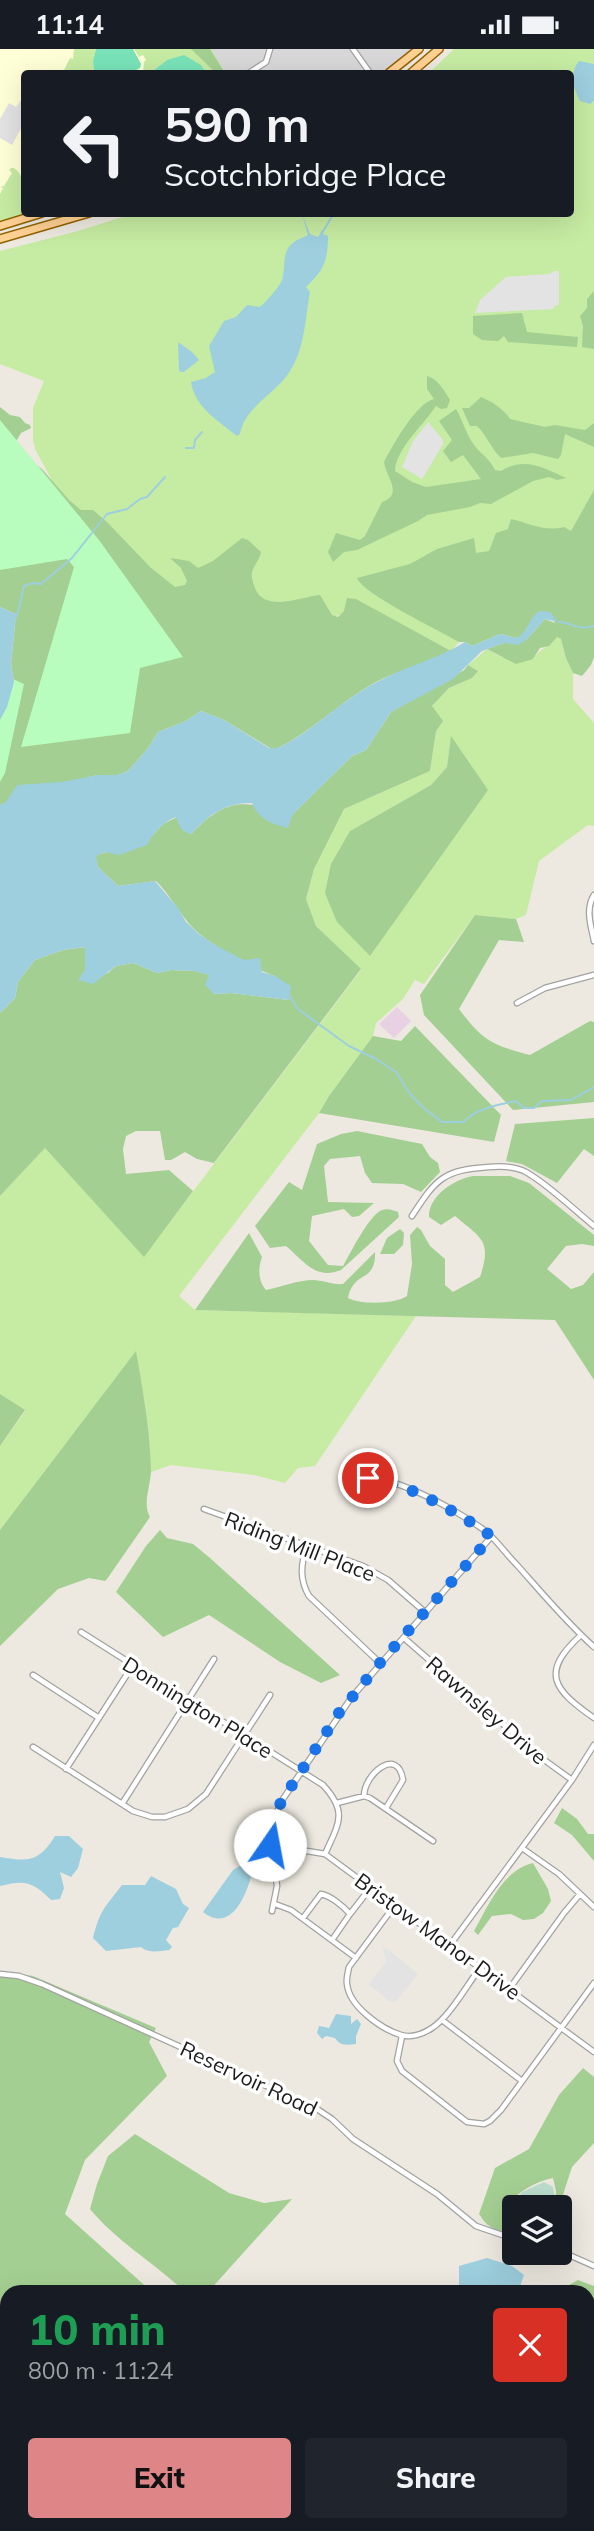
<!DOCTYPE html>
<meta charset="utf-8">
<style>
body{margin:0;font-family:Mulish,sans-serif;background:#20242c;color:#f1f3f6;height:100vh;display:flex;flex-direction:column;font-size:26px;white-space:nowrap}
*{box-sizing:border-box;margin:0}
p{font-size:23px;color:#9ea1a6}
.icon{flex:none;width:38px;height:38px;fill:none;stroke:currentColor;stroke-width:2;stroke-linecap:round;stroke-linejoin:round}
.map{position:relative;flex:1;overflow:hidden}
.sheet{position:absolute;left:0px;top:2236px;width:595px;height:247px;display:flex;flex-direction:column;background:#171b24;border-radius:21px 21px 0 0;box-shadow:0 7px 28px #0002}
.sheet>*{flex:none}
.hud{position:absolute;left:21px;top:21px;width:553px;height:147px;border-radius:7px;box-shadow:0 7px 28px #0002;background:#171b24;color:#f1f3f6;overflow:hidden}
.controls{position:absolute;left:502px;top:2146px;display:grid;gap:14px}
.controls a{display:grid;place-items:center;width:70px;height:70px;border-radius:7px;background:#171b24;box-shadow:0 7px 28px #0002;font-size:35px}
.pin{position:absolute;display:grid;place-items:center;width:60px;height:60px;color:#fff;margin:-30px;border:4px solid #fff;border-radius:50%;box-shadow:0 2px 7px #0007}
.me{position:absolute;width:77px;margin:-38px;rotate:12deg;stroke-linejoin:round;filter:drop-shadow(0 0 5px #0008)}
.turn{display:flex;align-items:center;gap:24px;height:147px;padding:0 28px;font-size:32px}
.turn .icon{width:91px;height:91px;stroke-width:2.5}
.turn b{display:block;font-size:49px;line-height:60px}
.round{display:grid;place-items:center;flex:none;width:74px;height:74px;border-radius:7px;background:#20242c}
.headline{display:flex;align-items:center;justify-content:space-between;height:119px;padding:0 28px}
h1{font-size:42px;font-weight:800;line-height:52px;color:#1e9e55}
.button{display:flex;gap:14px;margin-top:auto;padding:14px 28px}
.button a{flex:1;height:80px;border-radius:7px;background:#de8687;color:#111;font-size:28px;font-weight:800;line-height:80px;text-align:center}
.button a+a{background:#20242c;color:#f1f3f6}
.status{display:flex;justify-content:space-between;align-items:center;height:49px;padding:0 35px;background:#171b24;direction:ltr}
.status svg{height:19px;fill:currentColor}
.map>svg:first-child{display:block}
</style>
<div class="status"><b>11:14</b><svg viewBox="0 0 49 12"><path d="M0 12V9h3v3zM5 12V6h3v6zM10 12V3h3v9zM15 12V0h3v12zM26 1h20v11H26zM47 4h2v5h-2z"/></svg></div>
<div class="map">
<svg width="594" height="2482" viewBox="0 0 594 2482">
<rect width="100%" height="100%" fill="#ede9e0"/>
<path fill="#d9d8d8" d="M210,0H420L389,24H225Z"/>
<path fill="#e7d1e3" d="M397,958L411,972L394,989L379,975Z"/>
<path fill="#ffffd7" d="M0,0H210L225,24H24V164L0,174Z"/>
<path fill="#c6eba2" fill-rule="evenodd" d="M74,0H96L93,12L94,24H70L64,21L70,9L73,10Z
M134,0H211L225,24H207L201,16L167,11L150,24H143L144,13L146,11L143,6L139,8Z
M454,0H594V495L386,552L459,593L451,602L367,557L330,569L169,553L55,437L35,400L33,391V359L44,332L0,315V202L78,182L132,165L570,164V24H429Z
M11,119H14C28,129 24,149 24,164L29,165L0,174V145L3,139L0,138L4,137L12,124L9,121Z
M557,588L561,590L566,609L573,624V650L594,674V777L588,776L539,812L526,866L516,870L475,866L424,935L415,931L403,950L376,974L373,987L329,1047L319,1064L179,1247L195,1261L416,1267L315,1417L298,1419L285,1434L254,1426L171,1416L151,1423L145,1354L136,1303L0,1481V1397L25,1362L0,1345V1147L45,1099L144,1207L361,921L316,877L306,850L314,820L344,760L430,722L436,681L432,657L449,639L472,629L478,622L468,616L487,600L501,608L533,610C540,600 549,597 557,588ZM451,689L487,741L370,906L350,782L431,736L447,718Z"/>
<path fill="#a4cf92" d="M191,0H210L225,24H216Z
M594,242V300L582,298L583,277L580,267L587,259V250Z
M522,264L527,283L578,288L577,298L508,293L504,287L498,292L482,291L473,285V267Z
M427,327C438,330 444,341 450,351L447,359L441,360L436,357C425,374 395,401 395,422L412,433L426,438L481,430L463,406L451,413L443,402L452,391L439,372L456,360C463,372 466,385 474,396C481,405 490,410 495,421L501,422C525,407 544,419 566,429L557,431L549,428L533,432L491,455L480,454L470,458L427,466L418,472L357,501L344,503L333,513L328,503L336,484L360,491L365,487L382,453C404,445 386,428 384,413C393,396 416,354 434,350L427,340Z
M481,348C491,352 504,360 510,370L545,378L555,376L585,381L594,374V398L565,385L561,406L558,410L533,404L501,409C491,399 487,387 477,377H470L462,359H469Z
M0,358L10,366L20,368L25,374L30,376L31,379L21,384L17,391L8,388L29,411L42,420L69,451L81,461H93L108,474L150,518L175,538L185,536L187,532L181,519L170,509L189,512L198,519L213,512L242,489L248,491L261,503C260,510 254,516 252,523C251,528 253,534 255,539C265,564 300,548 320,546L332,566L338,568L344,562L347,549L356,550L451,602C427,616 400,620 376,633C341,652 314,681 278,699H270L224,671L201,662L186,672L158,683L149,698L128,722L118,726H98L11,747L6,754L0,756V671L14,633L11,615L16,565L0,558Z
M594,441V608L591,616L582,627L573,624L566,609L561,590L557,588L549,597L540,599L533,610L516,615L487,600L504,594L526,591L545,570L555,574L550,563L527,578L524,585L517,589L500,585L472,597L465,593H459C440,582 363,545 357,529L410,515L437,500L474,489L476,504L489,502L496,484L508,480L511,470C529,474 544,483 564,478L571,482Z
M468,616L478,622L472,629L449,639L432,657L443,672L436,682L430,722L344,760L314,820L306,850L316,877L361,920L214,1114L197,1110L185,1103L171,1111H165L160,1082H136L126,1087L123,1100L126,1125L169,1121L193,1142L144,1208L45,1099L0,1147V964L15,949L18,933L35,911L63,901L86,898L85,922L79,931L108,924L116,917L133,914L157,924L171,921L195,922L210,926L214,945L232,944L289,951L275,927C251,919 200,891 186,871C176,858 168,844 156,832L118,837L98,818L95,807L153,786L163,775L177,768L191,785C228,746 246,752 293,765L352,707L366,701L391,663L464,621Z
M451,687L488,741L370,907L337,873L325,844L331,815L350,782L431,736L447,718Z
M475,866L516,870L524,893L499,891L459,960C483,992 492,996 530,1006L590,972L594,973V1053L513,1061L424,966L420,946Z
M415,977L501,1066L494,1093L319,1064L329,1047L373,987L401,992Z
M594,1069V1107L584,1100L557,1134L522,1115L506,1112L515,1075Z
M357,1082L422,1095L430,1108L438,1114L440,1123L421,1143L403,1135L372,1134L365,1124L360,1107L330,1110L324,1117L328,1153L374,1154L359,1167L352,1168L344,1160L312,1167L309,1192L328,1216L343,1217C350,1205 369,1166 382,1161C388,1159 393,1161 398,1163L399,1168L341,1221C315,1231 305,1213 286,1197L270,1199L255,1177L289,1133L302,1141L317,1095L341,1085Z
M473,1127H510L529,1134L594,1186V1197L582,1195L566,1197L547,1220L571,1240L583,1236L594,1223V1331L555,1271L195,1261L249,1184L262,1208C258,1219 258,1232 266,1241C281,1238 298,1231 313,1231C323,1231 332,1236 343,1235L375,1203C376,1235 354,1220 348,1249C360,1256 396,1255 407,1247L412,1215L410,1186L417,1178L421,1181L430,1197L445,1210V1236L453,1243L480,1228C492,1191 482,1190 455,1167L441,1176L429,1168C428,1147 455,1130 473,1127Z
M400,1180L404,1184L403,1196L394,1205H380L387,1189Z
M136,1302C143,1341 150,1381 151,1421C151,1436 142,1455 150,1468L107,1530L105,1532L89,1529L58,1540L0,1597V1481Z
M0,1345L25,1361L0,1397Z
M160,1481L167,1489L193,1495L210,1509L340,1626L321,1634L280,1613L209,1566L163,1588L116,1543L146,1497Z
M562,1759L577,1770L588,1785H594V1812L572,1786L554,1774Z
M533,1814L548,1840L551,1852L543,1864L534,1870L523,1871L511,1865L492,1867L478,1886L474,1882C488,1857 503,1821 533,1814Z
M0,1922L33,1927L156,1979L149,1993L167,2027L85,2111L65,2165L152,2243L7,2244V2401L0,2407Z
M583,2019L594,2028V2094L572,2118L559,2158H556V2142L553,2129C539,2132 526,2138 515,2148L528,2158H514V2184C497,2182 489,2181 479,2165L495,2119L529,2100L559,2046Z
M135,2085L229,2144L264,2154L292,2150L208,2243H185C155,2214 117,2193 90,2160L97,2135L108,2107Z
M578,2231L594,2237V2309H588V2244L556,2243Z
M397,2476H554L558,2482H391Z"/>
<path fill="#bcddcd" d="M544,2133L553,2138L555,2150L552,2158H541L519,2149L522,2143Z"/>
<path fill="#b8fcbe" d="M0,371L99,491L183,608L140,619L130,684L21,698L74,518L67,510L0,521Z
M0,624L24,635L5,724L0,733Z"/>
<path fill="#79e2b9" d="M96,0H133L141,15L140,19L131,24H94L93,12Z
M184,6L201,16L207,24H150L167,11Z"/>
<path fill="#e3e3e3" d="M22,50L24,51V74L12,96L0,89V70L9,54L16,58Z
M555,222H559V256L554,257V260L475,264L480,251L506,228L549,225Z
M428,373L443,391V395L422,430L402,418L413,392Z
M383,1899L389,1901L418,1925L396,1953L389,1952L369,1935L386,1912Z"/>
<path fill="#9dcfde" d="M579,12L594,15V52L590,55L580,52C573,39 569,24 579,12Z
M302,165L310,185L318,188L322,181L323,185L328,187C328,213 323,222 306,238L310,243C305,270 305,299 290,322C276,345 245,357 240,385L237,387C219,372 195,359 191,333L206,329L215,323L209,297L224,272L236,268L247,256L260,258C266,253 280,237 282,231C286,219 281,203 293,194C297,190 303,189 308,186Z
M178,293L192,303L199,311L184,323H180L179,320Z
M0,558L16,565L11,615L14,633L7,658L0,671Z
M539,562L550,563L558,573L545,570L526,591L518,596L504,594L482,602L453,630L391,663L366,701L352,707L293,765L288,779C272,775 258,770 252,754C224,754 209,766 191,785C180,783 180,777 176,768C163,773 154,783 147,796L119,806L105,803L96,807L98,818L118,837L155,832L178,859L186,873L199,885L215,896L244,911L260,909L262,923L275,927L291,937L289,951L232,944L214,945L205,936L209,926L195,922L171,921L157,924L133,914L116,917L93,935L78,931L85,921V898L63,901L35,911L18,933L15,949L0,964V756L6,753L17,736L62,733L98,726H118L128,722L149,698L158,683L186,672L201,662L224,671L269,699H278C315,681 341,651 377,633C406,617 436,611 465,593L472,597L500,585L517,589C528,583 528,570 539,562Z
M55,1787H69L83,1800L78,1819L71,1828L60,1823L64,1839L60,1850L51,1851C32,1832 25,1831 0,1837V1808C28,1813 39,1813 55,1787Z
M245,1814H254L257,1816L249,1824L251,1828C245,1849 230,1884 203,1863L233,1821Z
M151,1827L176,1840L183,1855L189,1859L178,1878L173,1879L166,1891L172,1898L169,1901C159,1902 149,1905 141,1898L106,1902L93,1889C100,1861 105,1858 122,1836H145Z
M336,1965L351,1967V1975L357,1970L361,1975L356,1987V1995C346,1996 340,1997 335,1989L326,1987L322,1990L317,1984L319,1977L329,1979Z
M487,2209L512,2217L524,2226L518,2243H459V2217Z"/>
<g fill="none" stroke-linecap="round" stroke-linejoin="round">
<path stroke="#9dcfde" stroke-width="2" d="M322,184L334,164
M186,399H194L195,391L202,383
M15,570C21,560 20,549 24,537L33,534L41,535L72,509L107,465L127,460L140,450L147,448L165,428
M559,573C576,574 575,582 594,577
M289,946L298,960L349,997L376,1010L396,1023L410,1045L426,1061L442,1073H464C474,1060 500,1055 516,1052L524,1059H534L542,1052L571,1051L594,1038"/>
<g stroke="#a2a2a2" stroke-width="7">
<path id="street" d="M353,0L370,24
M249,24L266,13L270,0
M594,846C585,860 591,877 594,892
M517,954L545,939L594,926
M412,1167C436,1130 443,1121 489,1118C501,1117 515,1117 526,1123C550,1137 572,1159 594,1177
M347,1432C378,1415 458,1462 484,1481C496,1490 506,1505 517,1516C542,1544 566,1573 594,1598
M204,1460L363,1517L388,1531L426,1564
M307,1496C301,1515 299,1530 309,1547L380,1614
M81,1583L323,1736C348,1763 339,1774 325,1805
M581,1586C539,1624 554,1641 594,1669
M404,1589L543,1710L572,1731
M33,1626L99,1669
M33,1698L133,1762L152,1768H165L188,1760L206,1745L270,1646
M66,1720L133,1616
M364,1747C364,1725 398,1697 403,1731L386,1759
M337,1754L364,1747L370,1749L433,1792
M122,1755L214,1610
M522,1799L559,1825L594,1858
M272,1809L307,1802L325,1805L594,2003
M275,1855L291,1861L356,1909
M395,1856L349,1918C348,1923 346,1929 347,1935C349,1957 381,1980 401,1986C411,1989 423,1985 432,1979C450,1967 467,1936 480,1919
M272,1862L277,1837L270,1781L281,1753L351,1649L491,1488
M350,1865L371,1838
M303,1869L321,1845C331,1847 343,1857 350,1865L332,1891
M450,1896L572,1731L594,1696
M0,1925L19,1927L42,1935L317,2060L332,2070L353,2090L437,2145L476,2177L514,2190
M510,1939L564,1864L580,1845
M442,1971L522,2032
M402,1987L397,2012L402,2022L467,2073L484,2075L490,2072L501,2061L594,1934
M560,2202L594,2217"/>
</g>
<g stroke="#926200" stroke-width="10">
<path id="primary" d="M389,24L419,0
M411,24L439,0
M0,177L42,164
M0,190L89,164"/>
</g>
<use href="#street" stroke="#fff" stroke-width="4.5"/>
<use href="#primary" stroke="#ffd193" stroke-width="7"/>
</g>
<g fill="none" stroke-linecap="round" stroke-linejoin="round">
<path stroke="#1a73e8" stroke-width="12" stroke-dasharray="0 21.6" d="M270,1796V1781L281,1753L339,1664L380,1614L491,1488L484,1481C446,1459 411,1435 368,1429"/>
</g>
<g text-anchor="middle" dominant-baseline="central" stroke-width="7" stroke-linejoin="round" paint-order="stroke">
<g font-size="21" fill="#1b1b1b" stroke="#fff">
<text transform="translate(300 1497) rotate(21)">Riding Mill Place</text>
<text transform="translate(198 1658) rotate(32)">Donnington Place</text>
<text transform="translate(487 1661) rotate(41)">Rawnsley Drive</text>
<text transform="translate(438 1887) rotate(36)">Bristow Manor Drive</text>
<text transform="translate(249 2029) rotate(25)">Reservoir Road</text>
</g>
</g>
</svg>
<div class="controls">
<a><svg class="icon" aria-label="layers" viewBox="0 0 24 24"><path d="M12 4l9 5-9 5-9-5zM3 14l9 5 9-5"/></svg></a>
</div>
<div class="pin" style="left:368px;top:1429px;background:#d93025"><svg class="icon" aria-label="arrive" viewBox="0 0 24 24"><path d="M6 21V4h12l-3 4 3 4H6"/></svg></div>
<svg class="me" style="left:270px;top:1796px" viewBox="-20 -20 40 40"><circle r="19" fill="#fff"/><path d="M0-13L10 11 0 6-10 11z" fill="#1a73e8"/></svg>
<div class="hud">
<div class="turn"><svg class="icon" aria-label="left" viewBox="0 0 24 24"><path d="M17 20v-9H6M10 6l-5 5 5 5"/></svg><div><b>590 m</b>Scotchbridge Place</div></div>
</div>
<section class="sheet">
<div class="headline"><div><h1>10 min</h1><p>800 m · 11:24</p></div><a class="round" style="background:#d93025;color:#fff"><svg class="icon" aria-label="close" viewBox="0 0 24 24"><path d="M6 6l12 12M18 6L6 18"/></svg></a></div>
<div class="button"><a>Exit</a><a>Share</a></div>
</section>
</div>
